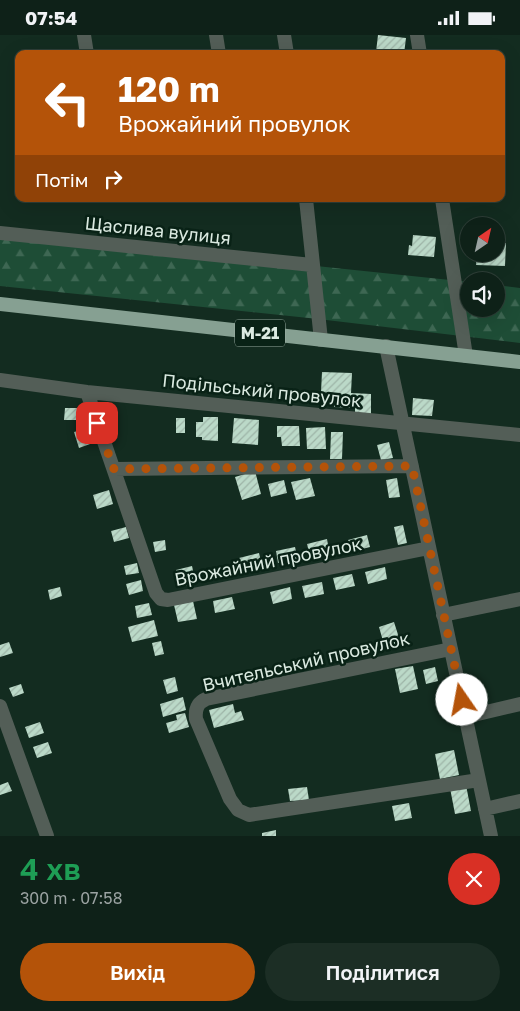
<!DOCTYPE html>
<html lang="uk">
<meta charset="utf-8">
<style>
body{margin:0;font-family:"Golos Text",sans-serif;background:#1c2e25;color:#f1f3f6;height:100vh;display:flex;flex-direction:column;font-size:19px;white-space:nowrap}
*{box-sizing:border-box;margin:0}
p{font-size:16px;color:#9ba3a2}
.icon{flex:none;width:28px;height:28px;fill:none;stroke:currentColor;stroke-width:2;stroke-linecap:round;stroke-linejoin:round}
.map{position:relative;height:801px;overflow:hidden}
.details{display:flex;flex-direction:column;background:#0e2118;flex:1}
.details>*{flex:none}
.banner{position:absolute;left:15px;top:15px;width:490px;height:152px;border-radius:10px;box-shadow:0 5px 20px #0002,0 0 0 1px #2e3e37;background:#b45309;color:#fff;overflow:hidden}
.needle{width:32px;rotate:34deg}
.controls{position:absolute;left:460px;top:182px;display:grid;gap:10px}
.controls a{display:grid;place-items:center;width:45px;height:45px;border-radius:50%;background:#0e2118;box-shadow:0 5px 20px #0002,0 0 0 1px #2e3e37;font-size:25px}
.pin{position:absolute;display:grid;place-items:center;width:42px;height:42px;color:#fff;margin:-21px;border-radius:10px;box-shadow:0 2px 8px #0006}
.me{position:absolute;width:55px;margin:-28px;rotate:348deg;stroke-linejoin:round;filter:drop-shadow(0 0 4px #0008)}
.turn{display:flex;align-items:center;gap:18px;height:105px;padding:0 20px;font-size:22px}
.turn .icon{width:65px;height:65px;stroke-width:2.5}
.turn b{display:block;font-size:35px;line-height:42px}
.then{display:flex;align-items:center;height:48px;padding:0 20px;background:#0003;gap:10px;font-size:19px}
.round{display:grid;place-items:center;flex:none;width:52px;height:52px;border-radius:26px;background:#1c2e25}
.headline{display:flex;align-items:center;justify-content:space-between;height:85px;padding:0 20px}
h1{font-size:30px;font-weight:600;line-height:38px;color:#1e9e55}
.button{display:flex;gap:10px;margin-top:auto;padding:10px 20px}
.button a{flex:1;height:58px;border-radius:30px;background:#b45309;color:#fff;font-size:20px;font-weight:600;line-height:58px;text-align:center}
.button a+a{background:#1c2e25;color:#f1f3f6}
.status{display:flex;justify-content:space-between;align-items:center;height:35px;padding:0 25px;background:#0e2118;direction:ltr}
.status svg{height:14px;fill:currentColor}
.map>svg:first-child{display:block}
</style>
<div class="status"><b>07:54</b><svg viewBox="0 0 49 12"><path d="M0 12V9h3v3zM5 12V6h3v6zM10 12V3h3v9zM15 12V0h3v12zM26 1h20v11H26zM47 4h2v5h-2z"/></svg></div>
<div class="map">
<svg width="520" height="801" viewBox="0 0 520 801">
<defs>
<pattern id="forest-firs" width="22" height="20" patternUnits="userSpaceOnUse" patternTransform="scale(1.25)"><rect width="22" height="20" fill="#1e4d36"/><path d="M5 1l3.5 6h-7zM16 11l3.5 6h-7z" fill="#3e6753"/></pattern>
<pattern id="building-hatch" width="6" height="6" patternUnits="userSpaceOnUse" patternTransform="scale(1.25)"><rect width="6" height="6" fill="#bbd9c8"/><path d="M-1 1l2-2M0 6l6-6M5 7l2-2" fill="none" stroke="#9db4a7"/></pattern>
</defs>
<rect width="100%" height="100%" fill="#132c20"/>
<path fill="url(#forest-firs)" d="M0,198L469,247V274H496V250L520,253V308L318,284L0,251Z"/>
<path fill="url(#building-hatch)" d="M378,0L406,3L404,19L376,17Z
M501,66H506L505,99H501Z
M413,200L436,202L434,222L408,220L409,210L412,211Z
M496,208H506L505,231L476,230L477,220L496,219Z
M322,337L352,338L351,358L371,359V383L355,382V373L334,372V358L321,357Z
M413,363L434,365L432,381L412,380Z
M65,373H80V385H64Z
M203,382H218V406L202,405V402H196V387H203Z
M176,383H185V398H176Z
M234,383L259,385L258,410L232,408Z
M277,391H299L300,411H282L281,402H277Z
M325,392L326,414H307L306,393Z
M85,394L90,409L79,413L74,397Z
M331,397H343L342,424H330Z
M389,407L393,423L381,425L377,410Z
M255,436L261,459L242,465L235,442Z
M310,443L315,461L296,465L291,447Z
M397,443L400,462L389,463L386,445Z
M284,445L287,458L271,462L268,449Z
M109,455L113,469L97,474L93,460Z
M403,490L407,508L398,510L394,492Z
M126,492L129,503L114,507L111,496Z
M367,500L370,512L350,517L348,505Z
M327,504L329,516L310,521L307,509Z
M165,505L166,515L155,517L153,507Z
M295,512L298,524L278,528L276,516Z
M259,518L262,530L242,535L239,523Z
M137,528L139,538L126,540L124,531Z
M192,531L196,548L180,552L176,535Z
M385,532L387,544L368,549L365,537Z
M352,539L355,551L336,555L333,543Z
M141,545L143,556L129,560L126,549Z
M322,547L324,559L305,563L302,551Z
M60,552L62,561L50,565L48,555Z
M290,552L292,564L273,569L270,557Z
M232,562L235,574L215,578L213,566Z
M193,566L197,584L178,587L174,570Z
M149,568L152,580L137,583L135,571Z
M154,585L158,601L132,607L128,592Z
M394,587L401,609L385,613L379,592Z
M161,606L164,619L155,621L152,608Z
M9,607L13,618L0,622V610Z
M413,631L418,654L400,658L395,634Z
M435,632L438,646L426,649L423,635Z
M175,642L178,656L167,659L163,645Z
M21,649L24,658L13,662L9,653Z
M183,662L186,675L163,682L160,669Z
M233,669L235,678L241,676L244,685L214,693L209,675Z
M185,678L189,692L169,698L166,688L177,685L176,680Z
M40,687L44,698L29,703L25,692Z
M48,707L52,718L37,723L33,712Z
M454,715L459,740L440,744L435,719Z
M8,747L12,756L0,760V750Z
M466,750L471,776L455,779L450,753Z
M307,752L309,765L290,766L288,754Z
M409,768L412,783L395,786L392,771Z
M276,795V801H262V798Z"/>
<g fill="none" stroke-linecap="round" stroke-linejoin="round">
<path stroke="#535e57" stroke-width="14" d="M84,0L87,19
M216,0L219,19
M284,0L287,19
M417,0L420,19
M306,164L321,305
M442,164L466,321
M0,198L312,230
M386,311L491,801
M0,345L87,357L520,400
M87,357L156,558L161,564L168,565L429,513
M114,434L412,431
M443,580L520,564
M451,614L206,664C197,668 195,675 196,684L230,764L238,775L249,780L479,745
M0,671L47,801
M465,682L520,669
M485,774L520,766"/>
<path stroke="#86a092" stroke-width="14" d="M0,269L520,327"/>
</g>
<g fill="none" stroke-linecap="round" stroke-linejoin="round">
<path stroke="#b45309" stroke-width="9" stroke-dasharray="0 16.2" d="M97,388L114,434L412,431L462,665"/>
</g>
<g text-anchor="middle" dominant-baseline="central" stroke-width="5" stroke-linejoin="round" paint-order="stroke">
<rect fill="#092216" stroke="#9caea4" stroke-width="1" x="235" y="284.5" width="50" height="27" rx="4"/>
<g font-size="16" font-weight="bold" fill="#dbeae1">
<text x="260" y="298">М-21</text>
</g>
<g font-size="18" fill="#dbeae1" stroke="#092216">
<text transform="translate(158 195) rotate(6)">Щаслива вулиця</text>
<text transform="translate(262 355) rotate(6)">Подільський провулок</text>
<text transform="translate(268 526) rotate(-11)">Врожайний провулок</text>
<text transform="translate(306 626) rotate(-13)">Вчительський провулок</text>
</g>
</g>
</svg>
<div class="controls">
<a><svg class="needle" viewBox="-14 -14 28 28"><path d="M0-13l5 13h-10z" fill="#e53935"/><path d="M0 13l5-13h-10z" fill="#9ba3a2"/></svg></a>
<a><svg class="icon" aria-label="sound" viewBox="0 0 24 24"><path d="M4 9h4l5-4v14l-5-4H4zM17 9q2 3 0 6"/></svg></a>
</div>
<div class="pin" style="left:97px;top:388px;background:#d93025"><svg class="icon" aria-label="arrive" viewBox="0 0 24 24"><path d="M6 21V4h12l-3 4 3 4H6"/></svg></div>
<svg class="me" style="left:462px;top:665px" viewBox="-20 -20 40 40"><circle r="19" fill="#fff"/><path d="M0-13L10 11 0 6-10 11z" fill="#b45309"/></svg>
<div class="banner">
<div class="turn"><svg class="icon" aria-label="left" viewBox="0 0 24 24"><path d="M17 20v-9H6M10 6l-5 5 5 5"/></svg><div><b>120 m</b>Врожайний провулок</div></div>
<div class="then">Потім<svg class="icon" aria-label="right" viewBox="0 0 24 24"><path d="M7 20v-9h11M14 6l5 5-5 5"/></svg></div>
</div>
</div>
<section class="details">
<div class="headline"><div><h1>4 хв</h1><p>300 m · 07:58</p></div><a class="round" style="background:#d93025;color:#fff"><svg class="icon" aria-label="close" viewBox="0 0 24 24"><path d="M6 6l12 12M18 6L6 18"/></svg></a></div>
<div class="button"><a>Вихід</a><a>Поділитися</a></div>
</section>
